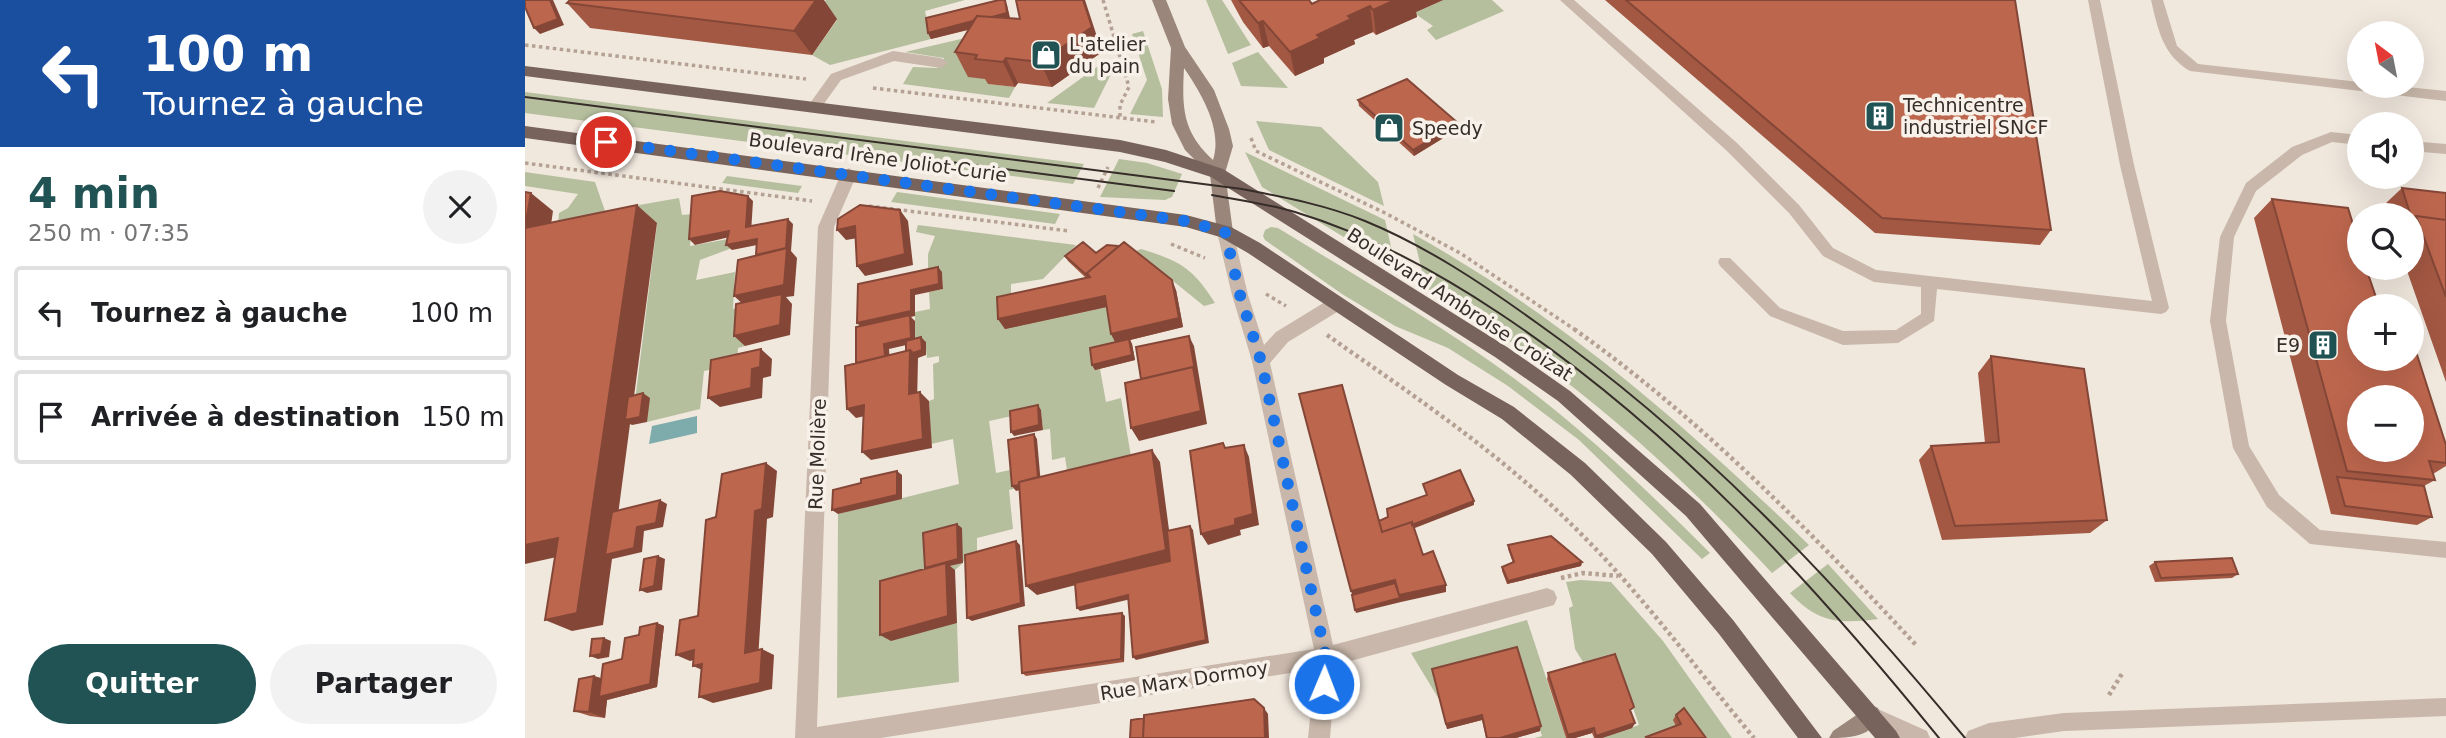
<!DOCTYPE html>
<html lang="fr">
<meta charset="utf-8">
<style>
body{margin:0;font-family:"DejaVu Sans",sans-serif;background:#f2f2f2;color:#202124;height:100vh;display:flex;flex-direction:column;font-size:26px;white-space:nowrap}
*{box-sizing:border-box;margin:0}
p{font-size:23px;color:#757577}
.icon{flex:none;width:38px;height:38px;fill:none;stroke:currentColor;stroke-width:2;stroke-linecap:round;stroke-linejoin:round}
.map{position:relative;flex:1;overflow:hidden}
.sheet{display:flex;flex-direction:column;background:#fff;width:525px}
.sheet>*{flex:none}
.hud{background:#1a4fa0;color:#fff;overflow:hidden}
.needle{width:46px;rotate:328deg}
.controls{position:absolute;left:1822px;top:21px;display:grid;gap:14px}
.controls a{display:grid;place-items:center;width:77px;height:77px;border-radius:50%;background:#fff;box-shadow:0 7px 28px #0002;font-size:35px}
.pin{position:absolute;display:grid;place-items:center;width:60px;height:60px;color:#fff;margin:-30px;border:4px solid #fff;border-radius:50%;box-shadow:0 2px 7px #0007}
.me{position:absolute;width:77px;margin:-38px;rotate:1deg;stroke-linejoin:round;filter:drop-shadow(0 0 5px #0008)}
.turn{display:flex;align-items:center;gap:24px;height:147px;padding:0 28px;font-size:32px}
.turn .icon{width:91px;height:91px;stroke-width:2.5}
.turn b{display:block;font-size:49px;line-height:60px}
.round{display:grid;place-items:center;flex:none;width:74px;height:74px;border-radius:37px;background:#f2f2f2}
.headline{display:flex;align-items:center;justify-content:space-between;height:119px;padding:0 28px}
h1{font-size:42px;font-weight:800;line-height:52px;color:#215354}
.button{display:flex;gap:14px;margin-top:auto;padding:14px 28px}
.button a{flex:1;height:80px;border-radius:42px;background:#215354;color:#fff;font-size:28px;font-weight:800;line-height:80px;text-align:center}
.button a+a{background:#f2f2f2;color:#202124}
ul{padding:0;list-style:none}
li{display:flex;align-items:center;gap:21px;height:94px;margin:0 14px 10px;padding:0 14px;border:4px solid #e0e0e0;border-radius:7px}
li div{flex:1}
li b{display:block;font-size:26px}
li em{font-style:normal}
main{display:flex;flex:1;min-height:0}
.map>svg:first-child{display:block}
</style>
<main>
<section class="sheet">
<div class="hud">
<div class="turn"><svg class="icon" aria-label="left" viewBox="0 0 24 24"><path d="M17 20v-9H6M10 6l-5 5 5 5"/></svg><div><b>100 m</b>Tournez à gauche</div></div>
</div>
<div class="headline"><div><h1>4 min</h1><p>250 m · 07:35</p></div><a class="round"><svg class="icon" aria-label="close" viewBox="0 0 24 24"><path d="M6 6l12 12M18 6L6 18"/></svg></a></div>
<ul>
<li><svg class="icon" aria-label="left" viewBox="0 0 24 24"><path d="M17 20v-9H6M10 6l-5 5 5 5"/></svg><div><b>Tournez à gauche</b></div><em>100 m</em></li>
<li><svg class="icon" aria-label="arrive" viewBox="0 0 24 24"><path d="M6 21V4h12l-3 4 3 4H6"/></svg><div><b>Arrivée à destination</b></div><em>150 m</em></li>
</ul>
<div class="button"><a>Quitter</a><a>Partager</a></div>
</section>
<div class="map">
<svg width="1921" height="738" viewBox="0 0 1921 738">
<rect width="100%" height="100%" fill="#f0e7dd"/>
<path fill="#b5bf9e" d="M301,0H440L400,11L406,39L305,65L287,55L312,20L289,16Z
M681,0H697L726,45L703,54Z
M918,0H967L979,11L911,40L902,30L908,26L889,13Z
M618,31L637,89L638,117L605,114L622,80L607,34Z
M449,36L465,79L464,84L490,87L484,98L378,84L388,67L412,68L419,58L380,52Z
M733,52L763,88L716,86L707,63Z
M583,59L587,72L569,108L522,103Z
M0,92L559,164L548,184L0,113Z
M731,121L796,127L853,182L859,206L744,150Z
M720,152L860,220L871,269L737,187Z
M594,159L622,163L657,174L647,197L640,200L575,197Z
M0,172L70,182L80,211L154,198L157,215L168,214L165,246L209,238L207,248L175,260L171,280L210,272L208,309L220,306V346L213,348L212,364L179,371L175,409L122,422L110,401L132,224L32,234L34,213L43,208L53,194L0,186Z
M202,176L277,186L273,193L197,183Z
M372,192L535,214L530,224L366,202Z
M393,225L551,245L518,279L486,284V306L480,328L586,306L592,347L575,369L581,402L596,398L608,468L544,484L540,457L527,460L525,429L518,430L516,410L464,421L471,473L490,469L491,488L484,490L488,529L452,538V557L405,571L438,563L430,570L365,588L432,623L434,682L312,698L313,514L434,484L428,439L406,444L404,401L409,399L408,364L414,362V356L402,358L400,340L390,343V312L405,309L404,292L418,289L417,272L403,275V254L410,236L391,232Z
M746,227L753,228C821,270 891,310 956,355C1040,412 1113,481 1185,553L1177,559L1054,440L983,386L923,348L870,326L817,294L740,240L738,236L740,230Z
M888,234C1036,316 1163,427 1284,545L1247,573C1180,501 1109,433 1031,374C989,342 945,316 901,288Z
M616,249C655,261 668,268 690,303L679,306L611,251Z
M1303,564L1353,619C1313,624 1293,623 1265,593Z
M1056,580L1086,582L1138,641L1207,738H1173L1153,729L1129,738H1077L1114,725L1089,653L1058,662L1050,649L1044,608L1048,606L1041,582Z
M1002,620L1041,738H1010L1017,736L991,653L908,676L915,701L886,653Z"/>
<path fill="#7eabac" d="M172,416V433L124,444L127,426Z"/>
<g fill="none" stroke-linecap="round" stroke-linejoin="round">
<path stroke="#b4a194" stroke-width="3.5" stroke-dasharray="3.5 3.5" stroke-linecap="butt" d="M578,0L604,87L595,105V119
M0,45L281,79
M348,88L631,122
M726,138L731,151L860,213L935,253L1052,331
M0,163L287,201
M573,188L583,167
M344,206L544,231
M646,244L680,258
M741,294L761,306"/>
<path stroke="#b4a194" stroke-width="4.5" stroke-dasharray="3.5 3.5" stroke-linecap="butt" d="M1049,329C1176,419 1286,532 1391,645
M802,335C886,394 972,451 1046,524C1113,589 1169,666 1229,738
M1036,578L1058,573L1093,576
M1584,695L1598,672"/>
<path fill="#c8b7aa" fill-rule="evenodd" d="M1035,0H1049L1212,143L1274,205L1308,248L1351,270L1627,301L1595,165L1563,0H1575L1609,165L1644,308L1641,312L1636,314L1412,289L1409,321L1373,343L1318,345L1245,316L1195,266L1193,262L1195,258H1205L1255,308L1318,331L1371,330L1396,314V287L1349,282L1298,256L1264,213L1202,151Z
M1626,0H1638L1652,46L1673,64L1834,82V86H1872L1921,91V101L1665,71C1638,55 1633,30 1626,0Z
M368,51L416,58L423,63L416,68L369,61L316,80L293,112H283V106L306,74Z
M1806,132L1834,135V145L1807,142L1777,155L1731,191L1709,237L1701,321L1724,446L1754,495L1795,530L1921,542V558L1785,544L1742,507L1708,448L1685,321L1695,237L1721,183L1767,147Z
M1886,141L1921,144V154L1886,151Z
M1921,698V716L1539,731L1490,738H1440L1443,731L1464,723L1539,713Z
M1346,706L1402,731L1405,738H1374L1339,722L1337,715L1339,708Z"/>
<path fill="#c8b7aa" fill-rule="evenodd" d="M324,168L332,174L309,227L292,727L789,649L727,361L707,295L692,232L700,226L708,232L723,295L739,345L751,332L805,299H817L819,304L817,309L763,342L745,363L808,645L1022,588L1029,591L1032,598L1029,605L811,665L805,738H783L790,669L356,738H270L293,227L316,174Z"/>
<path fill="#9b867b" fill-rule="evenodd" d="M627,0H641L660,47L689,90L704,129L708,146L700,173L708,232L700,238L692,232L685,175L660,150L647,124L643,99L646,48ZM659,68C676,93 698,129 688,160C657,132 657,107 659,68Z
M1346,705L1353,708L1356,715C1347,737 1325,738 1304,738L1308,731Z"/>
<path fill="#77635b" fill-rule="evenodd" d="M0,66L595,140L641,150L698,169L982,347L1045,391L1175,504L1371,731L1375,738H1350L1161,516L1033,401L970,357L686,177L640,162L595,152L0,76Z
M0,126L661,215L706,227L735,243L933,375L989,407L1060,463L1141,542L1208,620L1297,738H1273L1194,634L1127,554L1046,475L977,419L921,385L723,253L695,237L661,227L0,138Z"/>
<path stroke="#362d29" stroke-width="2" d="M0,97L717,189C758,197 801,205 840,221C901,246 958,284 1012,323C1176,439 1313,584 1440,738
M410,160L649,191
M687,195C714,200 743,204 770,212C843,234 911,271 974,313C1146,427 1285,579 1414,738"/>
</g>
<path fill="#a35843" d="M706,0H784L787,4L795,0H918L891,12L892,17L851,35L848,32L829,40L830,44L799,58V63L770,76L744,46L738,48L718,22Z
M1080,0H1490L1526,230L1515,245L1350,233Z
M42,3L312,19L287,55L65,28Z
M482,5L485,18L577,52L527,87L493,83L490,87L463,84L460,79L443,77L430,52L443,30L406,39L403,33Z
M833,100L933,129L889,156L834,106Z
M1877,188L1921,193V382L1881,268H1886V215H1864L1860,204Z
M1747,199L1834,306L1921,445V466L1908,474L1910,480L1899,486L1907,517L1892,525L1806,514L1729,218Z
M571,253L651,290L658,327L605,340L607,344L610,360L570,370L567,365L590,342L582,307L480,329L473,319L561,278L543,261L540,256Z
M1466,356L1582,520L1565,533L1417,540L1394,460L1406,446L1460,443L1453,373Z
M983,545L1057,562L1056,566L982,584L977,571V567L988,563L983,549Z
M1630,562L1713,574L1707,578L1630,582L1624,566Z
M600,616L599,662L501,676L497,673Z
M132,623L139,626L132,687L82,700L80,718L65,716L49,711L69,676L76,678L97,659L114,635Z
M907,669L1015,731L991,738H961L957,720L922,729Z
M1023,673L1106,712L1110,723L1107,728L1077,738H1069L1067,733L1050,738H1041L1022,679Z
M1151,715L1181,738H1121L1151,726L1148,720Z"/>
<path fill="#844737" d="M25,0H28L39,25L15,34L9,28Z
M291,0H299L312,19L287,55L269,31Z
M480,0L482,5L485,19L406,39L403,33Z
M558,0H560L577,52L527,87L515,62Z
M870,0H918L891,12L892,17L851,35L848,10Z
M845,6L848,32L829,40L830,44L799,58V63L770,76L765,52L823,16Z
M738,21L744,46L738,48L733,23Z
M481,58L493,83L490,87L478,62Z
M933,123V129L889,156L888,150Z
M6,193L28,211L23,246L0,228Z
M223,196L228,201L226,233L221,227Z
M112,205L132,223L106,419L118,393L125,398L122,422L107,425L105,424L88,553L112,527L135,500L142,504L138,527L119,531L117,552L87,559L78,625L47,631L20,620Z
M375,210L383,221L388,265L340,276L332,266Z
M263,219L268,224L266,251L272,258L269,296L261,297L267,304L265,335L220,346L209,336L220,306L209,296L236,263Z
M330,226L339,237L321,240L312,230Z
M204,231L209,236L170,245L164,239Z
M232,239L237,244L207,250L201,245Z
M413,267L417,272L418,289L390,295V316L386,317L390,321V343L364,349L365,363L336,370L359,344L337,328L332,323L386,290Z
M647,280L651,290L658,327L605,340L607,344L610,360L570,370L567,365L591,344L586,334Z
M580,296L586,306L480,329L473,319Z
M664,336L669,346L682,424L614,441L606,428Z
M396,337L401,342V355L393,358L392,403L384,394L385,350Z
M236,349L247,359L246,376L238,378L237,398L195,407L183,398L227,369Z
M395,392L404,401L407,448L346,460L337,452Z
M339,405L349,414L331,418L322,409Z
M513,405L516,410L518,430L489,436L486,432Z
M509,434L512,439L516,485L491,491L487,486Z
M719,445L724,457L734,525L715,530L716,535L683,545L676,534L710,519Z
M627,450L635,462L648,560L512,595L501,586Z
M241,463L252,471L248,517L242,519L233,659L220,653L230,511Z
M372,471L377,475V499L313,514L307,510Z
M949,501V505L859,540L858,536Z
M432,524L437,528L438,563L425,566L430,570L432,623L366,641L355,635L405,571Z
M665,526L668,530L684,643L611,660L608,657Z
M33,538L59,551L0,564V545Z
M491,541L495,545L500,606L447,621L442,618Z
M133,556L140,559L137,590L122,593L115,590Z
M1057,562L1056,566L982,584L983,581Z
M870,580L871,587L828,598L826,591Z
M921,585V592L876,602L874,595Z
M603,595L606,599L555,611L552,608Z
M875,598L876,602L831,613L830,610Z
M597,613L600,616L599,662L596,659Z
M132,623L139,626L132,687L82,700L80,718L64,712L69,676L84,681Z
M79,638L86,641L84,657L73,659L65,656Z
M237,649L249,655L247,689L188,703L174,697Z
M169,650L183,656L165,661L151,655Z
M177,664L182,672L168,666Z
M739,708L743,714L744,738H740Z
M957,715V720L922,729L921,724Z
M1110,723L1107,728L1077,738H1070L1071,736Z
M1016,726L1015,731L991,738H975Z
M1069,728L1067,733L1050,738H1042L1043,735Z"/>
<path fill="#bd664e" stroke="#844737" stroke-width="2" fill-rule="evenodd" d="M0,0H25L33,19L9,28L0,7Z
M45,0H291L269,31L42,3Z
M474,0H480L482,13L467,17L452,16L448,21L403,33L401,18Z
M491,0H558L567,27L515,62L481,58L478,62L450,59L452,55L430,52L452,16L495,19Z
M714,0H784L787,4L795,0H870L848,10L845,6L823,16L826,19L792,35L795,38L765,52L738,21L733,23Z
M1101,0H1490L1526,230L1357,218Z
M882,79L933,123L888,150L833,100Z
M1877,188L1921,193V220L1891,216L1887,220Z
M195,191L223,196L221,227L263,219L261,248L231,255L232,239L201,245L204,231L164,239L167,196Z
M0,192L6,193L0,228L112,205L52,613L20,620L33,538L0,545Z
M1747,199L1823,208L1834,244V268H1841L1854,306H1834V359H1886V336L1921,445V463L1904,461L1910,480L1822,471ZM1834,397H1886V450H1834Z
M335,205L375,210L380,254L332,266L330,226L312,230L313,219Z
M1891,216L1921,220V297Z
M558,242L571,253L582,245L594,246L562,273L564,277L540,256Z
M599,242L647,280L654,318L586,334L580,296L473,319L472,297L565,277L562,273Z
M262,248L259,285L209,296L213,260Z
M413,267L414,284L386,290V311L332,323L333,284Z
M257,294L255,325L209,336L211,304Z
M385,315L386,338L359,344L360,356L331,363V327Z
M664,336L670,371L668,367L616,379L611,347Z
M396,337L397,350L388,353L385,350L381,351V341Z
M604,339L607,355L567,365L565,348Z
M236,349L235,367L227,369L226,388L183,398L186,360Z
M385,350L384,394L395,392L398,439L337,452L339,405L322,409L320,366Z
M1466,356L1559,369L1582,520L1430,526L1406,446L1474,442Z
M668,367L676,411L606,428L600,383Z
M817,385L857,532L887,522L898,555L908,551L921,585L874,595L870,580L826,591L774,394Z
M118,393L115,417L100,420L103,397Z
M513,405L514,425L486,432L485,411Z
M509,434L513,477L494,482V485L487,486L483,440Z
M698,443L700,448L719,445L728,514L710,519V525L676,534L665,451Z
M627,450L641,550L501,586L494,482Z
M241,463L237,509L230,511L220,653L237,649L235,683L174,697L177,664L168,666L169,650L151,655L155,620L173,616L181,520L191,517L197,474Z
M935,470L949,501L887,525V522L857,532L854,521L863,517L862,509L902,495L898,484Z
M372,471V495L307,510L308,490L336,483V479Z
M1812,477L1899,486L1907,517L1820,506Z
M135,500L131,523L112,527L109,548L80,555L87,512Z
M432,524L433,559L400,568L398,533Z
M665,526L681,640L608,657L603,595L552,608L550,583L645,561L642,531Z
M1026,536L1057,562L983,581L977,567L989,562L983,545Z
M491,541L496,603L442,618L440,555Z
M133,556L129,586L115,590L119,559Z
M1707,558L1713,574L1636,578L1630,562Z
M421,563L423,616L355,635V581Z
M870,583L875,598L830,610L827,595Z
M597,613L596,659L497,673L494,626Z
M132,623L125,684L74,697L78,664L97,659L100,638L114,635L115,627Z
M79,638L76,654L65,656L67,639Z
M992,647L1016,726L975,738H962L957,715L921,724L907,669Z
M1090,654L1109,707L1105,710L1110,723L1071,736L1069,728L1043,735L1023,673Z
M69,676L64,712L49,711L54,679Z
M729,699L739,708L740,738H618L619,715Z
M1159,708L1181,738H1122L1121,737L1156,724L1151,715Z
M619,718L618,738H605L606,720Z"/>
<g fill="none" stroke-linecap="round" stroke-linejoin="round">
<path stroke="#1a73e8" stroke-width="12" stroke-dasharray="0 21.6" d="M81,142L661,221L700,232L715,295L736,361L781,567L801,657L799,684"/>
</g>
<defs>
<g id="shop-square" transform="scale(1.575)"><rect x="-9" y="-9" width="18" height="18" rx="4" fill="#215354" stroke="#f8f1e9"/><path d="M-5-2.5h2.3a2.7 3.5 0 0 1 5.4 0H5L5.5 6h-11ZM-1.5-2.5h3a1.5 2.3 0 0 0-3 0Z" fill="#fff"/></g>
<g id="building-square" transform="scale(1.575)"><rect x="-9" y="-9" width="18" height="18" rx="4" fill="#215354" stroke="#f8f1e9"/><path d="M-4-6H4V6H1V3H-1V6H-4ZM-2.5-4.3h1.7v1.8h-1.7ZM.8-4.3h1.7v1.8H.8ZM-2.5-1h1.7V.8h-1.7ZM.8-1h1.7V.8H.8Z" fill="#fff"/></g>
</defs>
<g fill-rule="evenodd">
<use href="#shop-square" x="521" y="55"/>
<use href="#building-square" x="1355" y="116"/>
<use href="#shop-square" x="864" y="128"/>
<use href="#building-square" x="1798" y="345"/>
</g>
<g text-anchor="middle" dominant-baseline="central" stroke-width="7" stroke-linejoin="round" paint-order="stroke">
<g font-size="19" fill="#362d29" stroke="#f8f1e9" text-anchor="start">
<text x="544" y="44">L'atelier<tspan x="544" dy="22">du pain</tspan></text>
<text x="1378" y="105">Technicentre<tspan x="1378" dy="22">industriel SNCF</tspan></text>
<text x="887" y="128">Speedy</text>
<text x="1775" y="345" text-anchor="end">E9</text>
</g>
<g font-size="19" fill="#362d29" stroke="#f8f1e9">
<text transform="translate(353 157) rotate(8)">Boulevard Irène Joliot-Curie</text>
<text transform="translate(935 304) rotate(33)">Boulevard Ambroise Croizat</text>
<text transform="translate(292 454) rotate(-88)">Rue Molière</text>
<text transform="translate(659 680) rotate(-9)">Rue Marx Dormoy</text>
</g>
</g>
</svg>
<div class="controls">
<a><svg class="needle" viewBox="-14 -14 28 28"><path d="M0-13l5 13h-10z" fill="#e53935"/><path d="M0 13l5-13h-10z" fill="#757577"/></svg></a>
<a><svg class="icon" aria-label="sound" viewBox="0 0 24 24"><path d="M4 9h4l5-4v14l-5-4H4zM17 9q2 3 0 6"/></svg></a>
<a><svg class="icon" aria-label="search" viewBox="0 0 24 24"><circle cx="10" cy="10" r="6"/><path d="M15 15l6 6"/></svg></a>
<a>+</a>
<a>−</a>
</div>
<div class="pin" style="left:81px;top:142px;background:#d93025"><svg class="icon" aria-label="arrive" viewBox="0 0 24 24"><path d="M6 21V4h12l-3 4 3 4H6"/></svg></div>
<svg class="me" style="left:799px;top:684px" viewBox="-20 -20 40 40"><circle r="17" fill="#1a73e8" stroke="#fff" stroke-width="3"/><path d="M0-11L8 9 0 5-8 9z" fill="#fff"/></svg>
</div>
</main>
